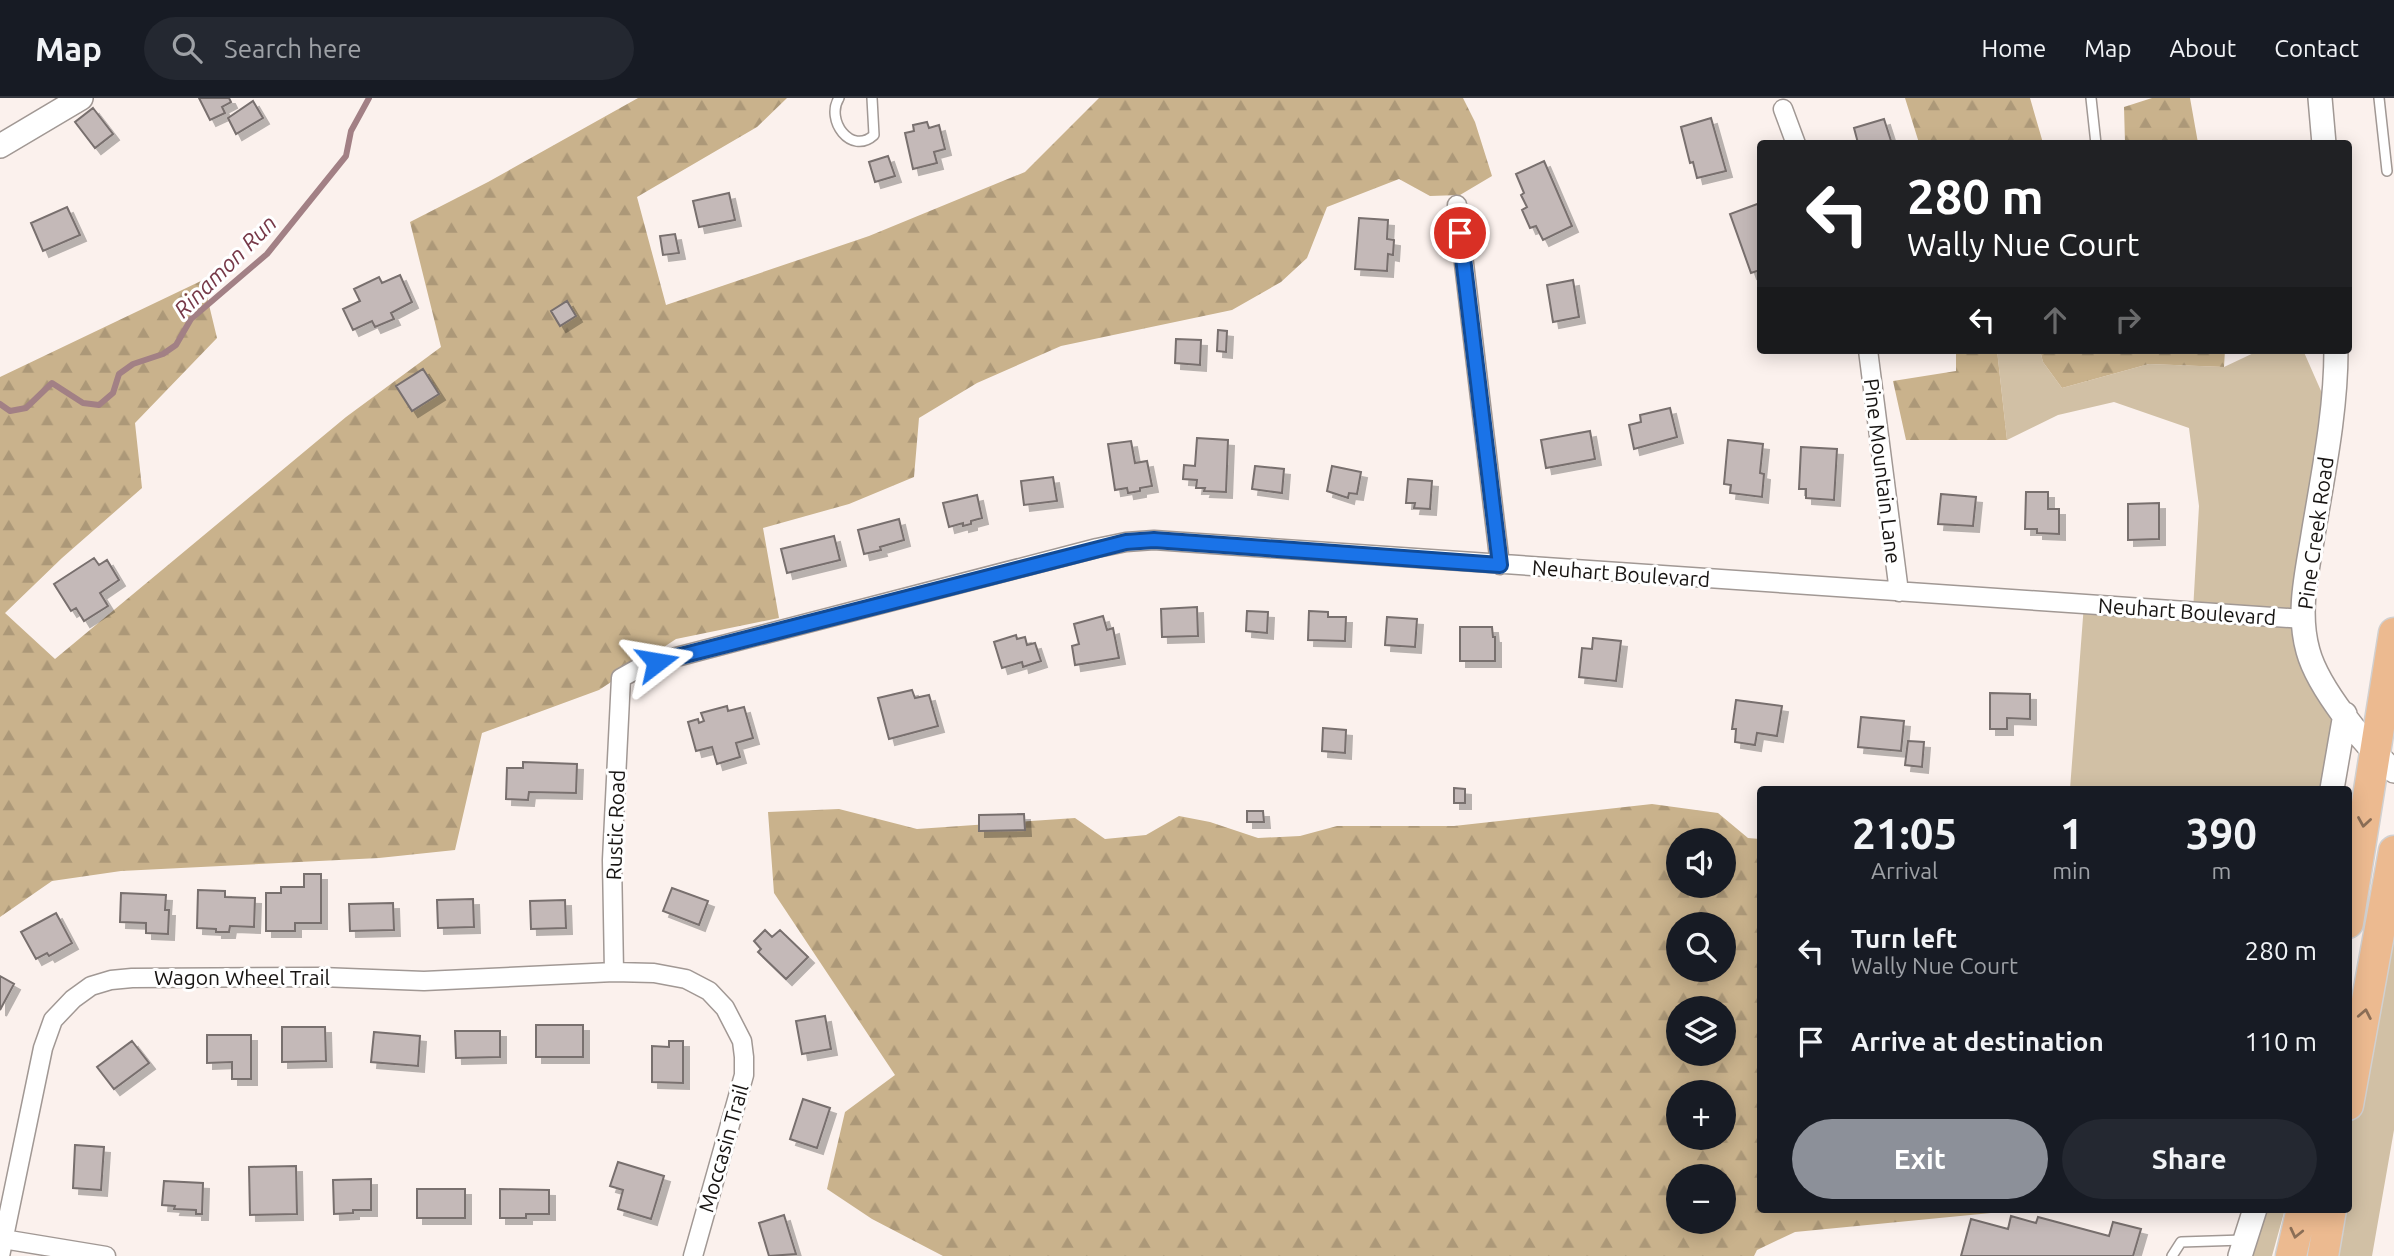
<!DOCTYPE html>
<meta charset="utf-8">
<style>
body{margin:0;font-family:Ubuntu,sans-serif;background:#242831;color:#f1f3f6;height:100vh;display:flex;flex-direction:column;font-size:26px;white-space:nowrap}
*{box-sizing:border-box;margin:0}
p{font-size:23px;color:#9ea1a6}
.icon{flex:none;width:38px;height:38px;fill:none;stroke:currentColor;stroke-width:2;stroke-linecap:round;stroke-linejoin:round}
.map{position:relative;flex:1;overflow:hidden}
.details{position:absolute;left:1757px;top:688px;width:595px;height:427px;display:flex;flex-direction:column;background:#171b24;border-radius:7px;box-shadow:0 4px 18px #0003}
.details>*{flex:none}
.top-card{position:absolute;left:1757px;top:42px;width:595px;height:214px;border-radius:7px;box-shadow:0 4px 18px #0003;background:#202124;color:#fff;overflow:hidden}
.buttons{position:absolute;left:1666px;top:730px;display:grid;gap:14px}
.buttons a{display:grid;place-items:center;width:70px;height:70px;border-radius:50%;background:#171b24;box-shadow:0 4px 18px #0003;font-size:35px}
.pin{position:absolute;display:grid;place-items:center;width:60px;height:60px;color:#fff;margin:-30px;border:4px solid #fff;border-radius:50%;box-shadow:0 2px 7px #0007}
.me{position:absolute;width:77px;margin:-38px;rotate:76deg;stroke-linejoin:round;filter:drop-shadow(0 0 5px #0008)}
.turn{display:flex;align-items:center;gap:24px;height:147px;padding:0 35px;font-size:32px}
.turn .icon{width:91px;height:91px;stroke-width:2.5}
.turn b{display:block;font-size:49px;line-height:60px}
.lanes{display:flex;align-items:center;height:66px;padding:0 35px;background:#0003;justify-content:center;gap:35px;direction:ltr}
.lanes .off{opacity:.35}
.eta{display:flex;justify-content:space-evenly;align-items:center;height:119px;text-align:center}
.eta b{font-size:42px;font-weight:700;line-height:49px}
.cta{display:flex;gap:14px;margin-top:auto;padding:14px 35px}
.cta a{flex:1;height:80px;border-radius:42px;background:#8c9099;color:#fff;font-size:28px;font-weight:700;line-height:80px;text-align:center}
.cta a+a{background:#242831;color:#f1f3f6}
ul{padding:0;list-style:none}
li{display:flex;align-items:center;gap:21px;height:91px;padding:0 35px}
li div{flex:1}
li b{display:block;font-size:26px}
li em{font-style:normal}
header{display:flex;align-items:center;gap:42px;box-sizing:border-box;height:98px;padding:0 35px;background:#171b24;border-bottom:2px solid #363941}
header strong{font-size:33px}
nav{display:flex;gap:38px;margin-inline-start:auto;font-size:24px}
.search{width:490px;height:63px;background:#242831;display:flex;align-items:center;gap:18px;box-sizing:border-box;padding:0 24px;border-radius:38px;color:#9ea1a6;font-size:26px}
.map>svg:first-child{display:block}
</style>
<header>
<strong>Map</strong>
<div class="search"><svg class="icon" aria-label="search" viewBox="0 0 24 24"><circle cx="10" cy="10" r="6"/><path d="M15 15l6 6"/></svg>Search here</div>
<nav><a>Home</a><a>Map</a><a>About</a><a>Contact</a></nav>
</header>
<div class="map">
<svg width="2394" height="1158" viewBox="0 0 2394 1158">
<defs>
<pattern id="forest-firs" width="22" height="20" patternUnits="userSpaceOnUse" patternTransform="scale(1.75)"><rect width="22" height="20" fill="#c9b28c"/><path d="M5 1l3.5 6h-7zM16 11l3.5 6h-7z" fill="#ac9878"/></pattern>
<filter id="shadow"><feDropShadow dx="6" dy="6" stdDeviation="0" flood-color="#0004"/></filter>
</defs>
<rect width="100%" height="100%" fill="#fbf1ed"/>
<path fill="#d1c0a5" d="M1997,252H2040L2043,264L2062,290L2149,266L2224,269L2260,252H2303L2332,318L2303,521L2345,616L2332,691H2070L2084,506L2193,513L2199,408L2189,330L2114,304L2058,317L2007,342Z
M2394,753V1032L2372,1158H2323L2331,1111H2348L2349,1007Z
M2263,1111H2285L2272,1158H2248Z"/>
<path fill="url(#forest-firs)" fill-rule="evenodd" d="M638,0H787L757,29L637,99L666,207L869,138L1025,74L1099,0H1463L1475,24L1492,78L1460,97L1430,98L1399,81L1327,109L1307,160L1281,184L1232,212L1061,248L977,285L919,320L914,379L849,406L763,430L779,520L676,541L599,592L482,635L455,752L379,760L121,773L52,783L0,819V279L203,182L217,240L135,325L142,390L62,460L5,515L55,561L346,319L441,249L410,124L488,84Z
M1905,0H2030L2043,45H1919Z
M2152,0H2190L2198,45H2125L2124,9Z
M1956,252H1997L2007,342H1906L1893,283L1956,273Z
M2040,252H2225L2224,269L2149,266L2062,290L2043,264Z
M1652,706L1718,715L1748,740L1760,741V1111H1991V1115L1795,1134L1757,1152L1754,1158H943L872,1121L827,1091L845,1014L895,977L774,795L768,714L839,711L917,731L1075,720L1105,741L1146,737L1179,718L1210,724L1258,740L1300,738L1337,728H1454ZM1678,742H1724V788H1678ZM1678,826H1724V872H1678ZM1678,910H1724V956H1678ZM1678,994H1724V1040H1678ZM1678,1078H1724V1124H1678Z"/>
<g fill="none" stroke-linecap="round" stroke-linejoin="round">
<path stroke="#a28085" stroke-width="6" d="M0,306L10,313L26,310L52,285L83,305L99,307L113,295L119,276L133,266L163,256L176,247L191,221L267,156L346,58L351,33L369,0"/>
</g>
<path fill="#c4b9b8" stroke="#786f6e" stroke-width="2" filter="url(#shadow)" d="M199,0H229L231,4L222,9L225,15L210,22Z
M253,3L263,20L236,36L228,20Z
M93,10L113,36L95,50L75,24Z
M1711,20L1726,73L1697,80L1693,64L1690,65L1681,29Z
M1884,21L1892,46H1856L1858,45L1854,30Z
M927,24L929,30L939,27L945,51L934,54L937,65L913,71L905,35L914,33L913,27Z
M888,58L895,78L875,84L869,64Z
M1544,63L1572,128L1543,142L1536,128L1530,130L1522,112L1527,109L1521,97L1524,95L1516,76Z
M729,95L735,122L699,129L693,103Z
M1760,105V172L1751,175L1730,116Z
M67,109L80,137L43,153L31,125Z
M1359,120L1388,122L1387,141L1394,142L1393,157L1388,156L1387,173L1355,171Z
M675,136L679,155L663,157L660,138Z
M400,177L412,204L391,215L394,221L375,229L372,223L353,232L343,211L360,203L354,191L379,179L382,185Z
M1573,182L1579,219L1553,224L1547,187Z
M567,203L576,218L560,228L551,213Z
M1218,232L1227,233L1226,254L1217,253Z
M1176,241L1201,242L1200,267L1175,265Z
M423,271L439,296L412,313L396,288Z
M1670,310L1677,339L1634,351L1629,327L1641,324L1640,317Z
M1590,333L1595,361L1546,370L1541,342Z
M1197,340L1228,342L1226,394L1204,393L1205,390H1196L1197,382L1183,381L1184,367L1195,368Z
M1728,342L1763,346L1760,375L1764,376L1762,399L1730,395L1731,387L1724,386Z
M1131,343L1135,365L1147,363L1152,388L1140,390V393L1128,395L1127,390L1115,392L1108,346Z
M1801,349L1837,351L1834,402L1806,400V391H1799Z
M1255,368L1284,371L1282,395L1252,391Z
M1332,368L1361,374L1357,396L1349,395L1348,400L1327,393Z
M1053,379L1057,403L1024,407L1021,383Z
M1408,381L1432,383L1430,411L1414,410L1415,405H1406Z
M2026,394H2048V411H2059V436L2037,435V431H2025Z
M1941,396L1976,399L1973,428L1938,426Z
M977,397L982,420L971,423V426L963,428V425L949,429L943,405Z
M2159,405V441L2128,442V406Z
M899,421L904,442L880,449L881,452L864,456L858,432Z
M834,438L840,462L787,475L781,451Z
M94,460L99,467L107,462L119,482L100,495L108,508L84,523L76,510L71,513L54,486Z
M1197,509L1198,538L1162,539L1161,511Z
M1247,513L1268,514L1267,535L1246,533Z
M1309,513L1328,514V519H1346L1345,543L1308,542Z
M1103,518L1107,532L1113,530L1119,560L1075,567L1072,548L1079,546L1074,526Z
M1387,519L1417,521L1415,549L1385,547Z
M1460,529H1492L1493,539H1495V563H1460Z
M1016,537L1017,541L1025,539L1027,547L1035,545L1041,563L1023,569L1022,564L1002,570L994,544Z
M1593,540L1621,543L1616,583L1579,579L1582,550L1592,551Z
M912,592L915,600L929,597L938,628L889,641L878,600Z
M1990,595L2030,596V621L2007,620V631H1990Z
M1736,602L1782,608L1777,638L1757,635L1755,647L1735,644L1736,631H1732Z
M727,608L728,613L744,609L753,640L736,645L740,659L717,666L712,649L696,653L688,624L698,621L699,625L704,623L701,615Z
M1861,619L1904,623L1901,653L1858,649Z
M1323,630L1346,632L1345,655L1322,653Z
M1908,643L1924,644L1922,669L1905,667Z
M523,664L577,666L576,695L529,694L528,702L506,701L507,670H523Z
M1454,690L1465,691V705H1454Z
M1247,713H1263L1264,724H1247Z
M1024,716L1025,732L979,733V717Z
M304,776H321V825H295V833H266V795H281V789H304Z
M672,790L708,803L699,827L663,813Z
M198,792L225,793V799L255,800L254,829L230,828L229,834H216V831L197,830Z
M121,795L166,797L165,812H169L168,836L146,835V825L120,824Z
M473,801L474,829L438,830L437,802Z
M565,802L566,830L531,831L530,803Z
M393,805L394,832L350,833L349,806Z
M56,815L72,845L49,858L47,855L36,861L21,834Z
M765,832L772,839L780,832L808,859L786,881L758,854L761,851L754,843Z
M0,878L14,886L0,912Z
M825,918L831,951L802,956L796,923Z
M536,927H583V959H536Z
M282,929H325L326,963L282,964Z
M455,933H500V959L456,960Z
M374,934L420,938L418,968L371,964Z
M207,937H251V981H232V964L207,965Z
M132,943L149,965L114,991L97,969Z
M669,943H683V985L652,984V948L669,949Z
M803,1001L830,1010L817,1050L790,1041Z
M75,1047L104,1049L101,1092L73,1090Z
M618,1064L664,1078L651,1121L618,1111L623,1092L610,1088Z
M296,1068L297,1116L250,1117L249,1069Z
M371,1081V1112H353V1115L334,1116L333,1082Z
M164,1083L203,1085L202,1116H196V1112L174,1111L175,1108L162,1107Z
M417,1091H465V1120H417Z
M500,1091L549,1092V1116H526V1120H500Z
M784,1117L796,1156L769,1158L759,1125Z
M2011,1118L2036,1125L2038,1119L2109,1138L2113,1124L2141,1131L2133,1158H1961L1971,1121L2008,1131Z"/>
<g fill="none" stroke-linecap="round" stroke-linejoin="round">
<g stroke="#a19894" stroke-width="12">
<path id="service" d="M839,0C825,22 851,58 874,37L872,0
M2091,0L2096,46
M2379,0L2387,73
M2172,1158L2181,1144L2243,1142"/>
</g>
<g stroke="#a19894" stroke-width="21">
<path id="minor" d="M1783,11L1796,46
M1457,107L1500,467
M1868,252L1899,494
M614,874L612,762L621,580L637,571L657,564L1097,450L1126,444L1154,442L2303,521
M3,1141L106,1158
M0,1158L43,950L53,922L73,901L91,888L111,882L132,880L321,879L424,883L614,874L654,875L686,881L709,893L725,910L742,943L744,959V977L693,1158"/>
</g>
<g stroke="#a19894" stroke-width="26">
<path id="tertiary" d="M2320,0L2324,46
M0,48L81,0
M2336,252C2336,314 2323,376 2313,437C2307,475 2297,514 2308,553C2318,590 2365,648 2394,673
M2332,691L2345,616
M2240,1158L2255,1111"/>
</g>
<g stroke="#d1d0d0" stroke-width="33">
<path id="trunk" d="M2348,825L2394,535
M2348,1007L2394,753
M2291,1158L2302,1111
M2323,1158L2331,1111"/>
</g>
<use href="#service" stroke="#fff" stroke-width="9"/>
<use href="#minor" stroke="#fff" stroke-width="18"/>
<use href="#tertiary" stroke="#fff" stroke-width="23"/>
<use href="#trunk" stroke="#ecba90" stroke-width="30"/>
</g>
<defs><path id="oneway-chevron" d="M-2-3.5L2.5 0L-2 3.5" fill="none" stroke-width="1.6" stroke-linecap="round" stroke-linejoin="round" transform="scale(1.75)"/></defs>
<g stroke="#8c6f57">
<use href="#oneway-chevron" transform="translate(2364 724) rotate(99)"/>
<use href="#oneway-chevron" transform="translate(2365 916) rotate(-79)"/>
<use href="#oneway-chevron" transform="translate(2296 1135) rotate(103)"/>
</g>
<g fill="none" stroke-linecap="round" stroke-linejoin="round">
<g stroke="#114b97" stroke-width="18">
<path id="route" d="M657,564L1126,444L1154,442L1500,467L1460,135"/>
</g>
<use href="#route" stroke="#1a73e8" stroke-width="12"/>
</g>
<g text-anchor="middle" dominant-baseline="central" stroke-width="6" stroke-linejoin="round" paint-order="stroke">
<g font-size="21" fill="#171412" stroke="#fff">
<text transform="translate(1883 373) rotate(83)">Pine Mountain Lane</text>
<text transform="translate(2315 435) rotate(-82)">Pine Creek Road</text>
<text transform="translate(1621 475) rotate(4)">Neuhart Boulevard</text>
<text transform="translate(2187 513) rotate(4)">Neuhart Boulevard</text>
<text transform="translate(615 727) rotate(-88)">Rustic Road</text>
<text x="242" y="879">Wagon Wheel Trail</text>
<text transform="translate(723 1050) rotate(-74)">Moccasin Trail</text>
</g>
<g font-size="23" font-style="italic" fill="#763847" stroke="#fff">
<text transform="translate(225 168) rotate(-45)">Rinamon Run</text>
</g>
</g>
</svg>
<div class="buttons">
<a><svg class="icon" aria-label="sound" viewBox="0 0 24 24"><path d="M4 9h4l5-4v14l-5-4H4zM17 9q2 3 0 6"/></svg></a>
<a><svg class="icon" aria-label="search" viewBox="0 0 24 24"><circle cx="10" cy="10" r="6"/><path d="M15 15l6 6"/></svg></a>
<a><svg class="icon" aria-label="layers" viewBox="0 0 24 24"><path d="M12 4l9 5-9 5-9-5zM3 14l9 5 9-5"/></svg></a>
<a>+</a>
<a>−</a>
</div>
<div class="pin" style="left:1460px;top:135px;background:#d93025"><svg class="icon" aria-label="arrive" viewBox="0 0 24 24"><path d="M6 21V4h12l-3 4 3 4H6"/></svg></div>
<svg class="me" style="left:657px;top:564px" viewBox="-20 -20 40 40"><path d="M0-17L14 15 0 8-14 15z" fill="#1a73e8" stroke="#fff" stroke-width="4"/></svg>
<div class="top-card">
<div class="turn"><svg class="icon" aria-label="left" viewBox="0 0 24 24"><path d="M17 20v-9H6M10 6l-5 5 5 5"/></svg><div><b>280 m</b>Wally Nue Court</div></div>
<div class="lanes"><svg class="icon" aria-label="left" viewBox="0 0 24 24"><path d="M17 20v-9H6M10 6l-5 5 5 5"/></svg><svg class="icon off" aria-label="ahead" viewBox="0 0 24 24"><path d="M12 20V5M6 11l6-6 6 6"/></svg><svg class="icon off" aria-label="right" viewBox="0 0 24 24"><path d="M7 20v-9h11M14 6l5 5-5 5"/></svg></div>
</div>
<section class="details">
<div class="eta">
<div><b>21:05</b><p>Arrival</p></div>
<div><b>1</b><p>min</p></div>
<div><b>390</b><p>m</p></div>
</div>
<ul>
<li><svg class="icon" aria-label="left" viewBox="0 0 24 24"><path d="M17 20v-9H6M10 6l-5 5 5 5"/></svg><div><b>Turn left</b><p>Wally Nue Court</p></div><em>280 m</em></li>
<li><svg class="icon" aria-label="arrive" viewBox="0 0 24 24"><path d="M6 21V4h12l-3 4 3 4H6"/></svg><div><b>Arrive at destination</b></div><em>110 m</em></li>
</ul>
<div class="cta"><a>Exit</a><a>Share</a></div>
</section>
</div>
